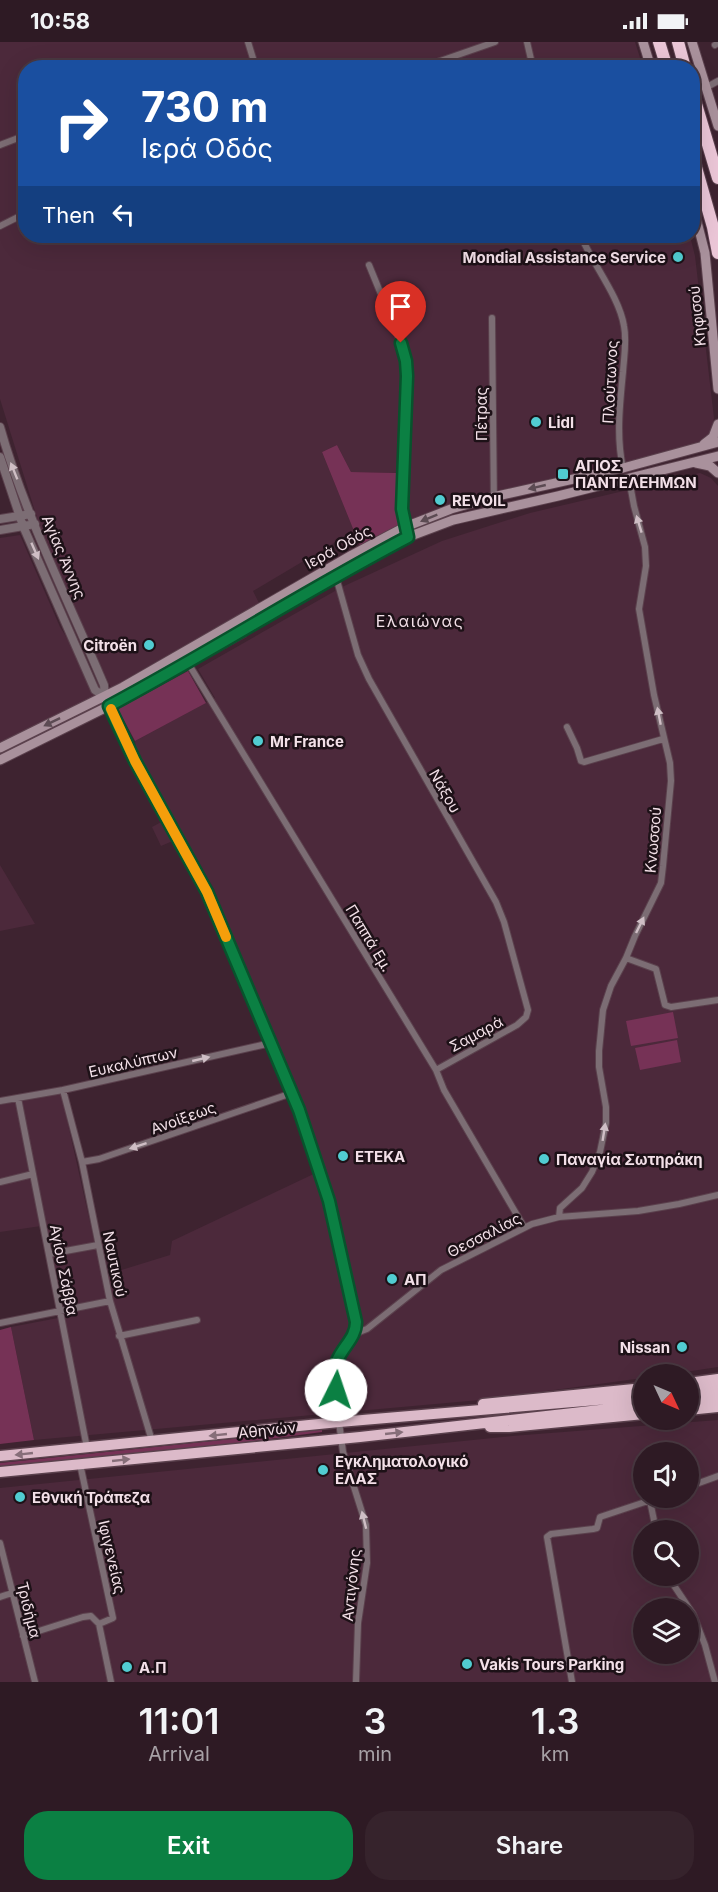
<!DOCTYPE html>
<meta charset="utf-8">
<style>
body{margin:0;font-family:Inter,sans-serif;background:#36232c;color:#f1f3f6;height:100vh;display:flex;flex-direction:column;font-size:22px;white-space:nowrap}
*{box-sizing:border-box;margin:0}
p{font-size:20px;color:#a7a1a6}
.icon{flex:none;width:33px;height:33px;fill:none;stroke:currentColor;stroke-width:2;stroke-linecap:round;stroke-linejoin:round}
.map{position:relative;height:1640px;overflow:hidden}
.drawer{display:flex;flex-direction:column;background:#2e1a24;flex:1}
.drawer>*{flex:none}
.guide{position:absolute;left:18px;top:18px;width:682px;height:183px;border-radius:24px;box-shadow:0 6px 24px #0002,0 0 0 2px #493841;background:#1a4fa0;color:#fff;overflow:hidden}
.needle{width:39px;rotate:134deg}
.fabs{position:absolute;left:633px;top:1322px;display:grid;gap:12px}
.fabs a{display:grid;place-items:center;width:66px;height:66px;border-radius:50%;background:#2e1a24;box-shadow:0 6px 24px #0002,0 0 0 2px #493841;font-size:30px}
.pin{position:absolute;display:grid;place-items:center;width:51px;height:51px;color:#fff;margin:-62px -26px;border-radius:50% 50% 50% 0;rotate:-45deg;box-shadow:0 0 6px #0007}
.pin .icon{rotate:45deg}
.me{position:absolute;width:66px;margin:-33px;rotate:4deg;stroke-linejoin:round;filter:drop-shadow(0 0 4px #0008)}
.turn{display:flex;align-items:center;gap:21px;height:126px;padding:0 24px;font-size:27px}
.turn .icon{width:78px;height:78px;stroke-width:2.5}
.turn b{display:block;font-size:42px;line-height:51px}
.then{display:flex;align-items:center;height:57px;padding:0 24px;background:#0003;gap:12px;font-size:22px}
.eta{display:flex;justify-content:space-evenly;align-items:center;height:102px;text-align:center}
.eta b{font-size:36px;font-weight:600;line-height:42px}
.action{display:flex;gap:12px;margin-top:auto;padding:12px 24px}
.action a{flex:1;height:69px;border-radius:24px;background:#0b8043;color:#fff;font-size:24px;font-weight:600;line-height:69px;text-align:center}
.action a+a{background:#36232c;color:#f1f3f6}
.status{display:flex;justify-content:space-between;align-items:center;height:42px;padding:0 30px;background:#2e1a24;direction:ltr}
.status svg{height:16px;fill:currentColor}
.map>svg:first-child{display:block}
</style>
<div class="status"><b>10:58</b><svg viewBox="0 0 49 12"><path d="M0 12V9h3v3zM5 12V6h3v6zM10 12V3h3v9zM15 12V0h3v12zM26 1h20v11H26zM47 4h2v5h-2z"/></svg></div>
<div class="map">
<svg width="718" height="1640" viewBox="0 0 718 1640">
<rect width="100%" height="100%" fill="#3e2330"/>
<path fill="#4c293b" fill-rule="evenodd" d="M0,0H635L643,25L26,26V194H690L695,214L714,376L709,395L696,406L501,448L451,462L410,478L408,462V431L351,430L337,403L322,410L354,489L253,549L259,561L111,646L43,495L0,357Z
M700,431L711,436L718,444V1325L672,1332H644L643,1336L480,1358L34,1398L11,1285L58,1276L57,1263L41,1184L0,1190V1063L61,1051L102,1234L170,1213L172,1199L322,1128L296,1047L276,1003L214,847L137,711L135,699L215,656L198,627L342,545L442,499L530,471Z
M20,493L60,585L72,604L96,654L0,702V496Z
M239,580L247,595L147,650L139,635Z
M165,778L175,798L161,804L152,785Z
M0,823L35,882L0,889Z
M718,1378V1640H0V1446L512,1394ZM644,1410H688V1455H644ZM644,1488H688V1533H644ZM644,1566H688V1611H644Z"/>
<path fill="#763256" d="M337,403L351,430L399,431L397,467L399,483L360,504L322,410Z
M188,629L206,661L135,699L118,667Z
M673,970L678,996L631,1004L626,979Z
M677,998L681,1020L640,1028L635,1006Z
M11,1285L34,1398L0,1402V1288Z
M319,1388H322V1390L216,1404L0,1426V1421Z"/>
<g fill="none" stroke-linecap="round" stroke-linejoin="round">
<g stroke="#5b414d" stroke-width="8">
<path id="minor" d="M248,0L256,26
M527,0L533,26
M715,3L718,1
M235,26L254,20
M420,26L495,0
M707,45L718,39
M0,103L26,93
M0,184L26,171
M581,194C593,223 619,254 624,284C627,299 624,315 623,330C620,361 616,395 623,426
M369,223L401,301L406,319L402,467L406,488
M492,276L494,468
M336,535L358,613L369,637L496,860L504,880L528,968L526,975L517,983L436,1028
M188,621L436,1028L444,1048L524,1185
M567,685L577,706L581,719L584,720L663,697
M626,916L656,927L665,963L671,965L718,958
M63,1048L82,1120L110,1259L152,1399
M18,1056L87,1406
M0,1059L63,1048L271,1001
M82,1120L99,1117L292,1051
M0,1140L33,1132
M559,1175L560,1166L582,1146L592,1130L600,1110L606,1081V1065L599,1025V1009L603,968L611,944L626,916L635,894L661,841L663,824L671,739L670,721L654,653L639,567L646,524L645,505L634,464L629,437
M49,1212L98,1203
M0,1281L110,1259
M354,1292L367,1287L441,1228L532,1182L559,1175L638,1169L679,1162L718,1153
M119,1294L197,1278
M339,1380L343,1410L366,1483L367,1521L358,1581L356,1640
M80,1422L113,1576L99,1582L111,1640
M688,1445L718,1434
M650,1459L656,1488
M0,1501L35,1640
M667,1533L693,1572L705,1603L715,1640
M0,1555L12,1551
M23,1594L83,1575L91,1574L99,1582
M572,1640L547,1495L551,1492L593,1487L597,1486L600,1475L660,1455"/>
</g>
<g stroke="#5b414d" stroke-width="10">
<path id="tertiary" d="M0,385C24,471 69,560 104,643L105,655L135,719L207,850L299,1068L329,1159L356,1280C356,1296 343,1304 338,1318C331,1337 337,1361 339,1380
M0,415L23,484L95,648L105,655
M0,477L31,472
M0,488L35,482"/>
</g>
<g stroke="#5b414d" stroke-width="11">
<path id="secondary" d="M643,0L651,26
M692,0L718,84
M693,164L705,211L718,347
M704,402L713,395L718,382
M696,421L710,424L718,431
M0,706L123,645L352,513L405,485L451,467L493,455L623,426L718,400
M0,718L109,664L188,621L360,521L408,495L453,478L558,454L718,414"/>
</g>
<g stroke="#5b414d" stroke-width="13">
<path id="trunk" d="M688,1341L718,1337
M688,1349L718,1346
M688,1359L718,1356
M483,1362L644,1346
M688,1368L718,1365
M490,1385H509L644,1372
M0,1414L339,1380L644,1354
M0,1430L360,1395L644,1363"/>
</g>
<g stroke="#5b414d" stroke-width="14">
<path id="motorway" d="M659,0L667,26
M678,0L685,26
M693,52L718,136
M693,115L713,185L718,211"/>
</g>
<use href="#minor" stroke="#7c6d74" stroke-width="6"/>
<use href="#tertiary" stroke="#7c6d74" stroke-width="8"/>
<use href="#secondary" stroke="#a9919c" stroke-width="9"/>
<use href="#trunk" stroke="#dcbac9" stroke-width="10"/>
<use href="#motorway" stroke="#ebc6d7" stroke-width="12"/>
</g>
<defs><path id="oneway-solid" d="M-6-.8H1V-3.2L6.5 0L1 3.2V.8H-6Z" transform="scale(1.5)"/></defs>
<g fill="#cfbec5">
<use href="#oneway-solid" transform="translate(14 429) rotate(-112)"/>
<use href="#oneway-solid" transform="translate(639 482) rotate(-107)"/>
<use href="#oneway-solid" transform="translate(35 509) rotate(66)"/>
<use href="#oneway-solid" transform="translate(659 674) rotate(-101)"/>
<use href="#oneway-solid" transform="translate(640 883) rotate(-64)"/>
<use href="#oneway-solid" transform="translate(201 1017) rotate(-13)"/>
<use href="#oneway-solid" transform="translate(604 1090) rotate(-81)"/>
<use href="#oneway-solid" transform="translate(138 1104) rotate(162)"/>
<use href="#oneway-solid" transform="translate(364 1478) rotate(-104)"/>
</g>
<g fill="#5c4b53">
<use href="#oneway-solid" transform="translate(537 445) rotate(167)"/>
<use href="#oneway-solid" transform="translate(429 476) rotate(158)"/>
<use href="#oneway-solid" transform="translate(52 680) rotate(154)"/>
</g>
<g fill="#866e79">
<use href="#oneway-solid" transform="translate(394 1391) rotate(-6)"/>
<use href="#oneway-solid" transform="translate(218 1393) rotate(174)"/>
<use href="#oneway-solid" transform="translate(24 1412) rotate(174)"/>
<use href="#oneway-solid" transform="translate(121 1418) rotate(-6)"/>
</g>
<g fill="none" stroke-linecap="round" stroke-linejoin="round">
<g stroke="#07532c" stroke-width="15">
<path id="route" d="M336,1348C335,1338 334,1328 337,1319C343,1304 356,1296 356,1280L329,1159L299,1068L207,850L135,719L109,664C210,610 307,548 408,495L402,467L407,334L406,319L401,301"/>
</g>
<use href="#route" stroke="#0b8043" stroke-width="10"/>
<path stroke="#f59e0b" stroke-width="10" d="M111,667L135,719L207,850L226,895"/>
</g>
<g fill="#51ccd1" stroke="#1d1117" stroke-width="2">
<circle cx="678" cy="215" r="6"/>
<circle cx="536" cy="380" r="6"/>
<rect x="557" y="426" width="12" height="12" rx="3"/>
<circle cx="440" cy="458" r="6"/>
<circle cx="149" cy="603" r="6"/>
<circle cx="258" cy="699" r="6"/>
<circle cx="343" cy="1114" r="6"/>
<circle cx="544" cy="1117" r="6"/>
<circle cx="392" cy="1237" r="6"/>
<circle cx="682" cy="1305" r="6"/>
<circle cx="323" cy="1428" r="6"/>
<circle cx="20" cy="1455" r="6"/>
<circle cx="467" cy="1622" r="6"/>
<circle cx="127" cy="1625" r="6"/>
</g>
<g text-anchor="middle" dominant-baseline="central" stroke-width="5" stroke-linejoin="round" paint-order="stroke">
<g font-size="15" font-weight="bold" fill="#f3e0e8" stroke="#1d1117" text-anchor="start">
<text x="666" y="215" text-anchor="end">Mondial Assistance Service</text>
<text x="548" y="380">Lidl</text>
<text x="575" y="423">ΑΓΙΟΣ<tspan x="575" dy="17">ΠΑΝΤΕΛΕΗΜΩΝ</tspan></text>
<text x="452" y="458">REVOIL</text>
<text x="137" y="603" text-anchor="end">Citroën</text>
<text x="270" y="699">Mr France</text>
<text x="355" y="1114">ΕΤΕΚΑ</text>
<text x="556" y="1117">Παναγία Σωτηράκη</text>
<text x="404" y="1237">ΑΠ</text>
<text x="670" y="1305" text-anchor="end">Nissan</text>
<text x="335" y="1419">Εγκληματολογικό<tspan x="335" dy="17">ΕΛΑΣ</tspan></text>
<text x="32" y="1455">Εθνική Τράπεζα</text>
<text x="479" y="1622">Vakis Tours Parking</text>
<text x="139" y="1625">Α.Π</text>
</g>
<g font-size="15" fill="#f3e0e8" stroke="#1d1117">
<text transform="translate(697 274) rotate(-96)">Κηφισού</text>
<text transform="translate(610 340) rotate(-87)">Πλούτωνος</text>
<text transform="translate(481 372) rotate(-90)">Πέτρας</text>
<text transform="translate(338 505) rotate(-29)">Ιερά Οδός</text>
<text transform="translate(64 515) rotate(67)">Αγίας Άννης</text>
<text transform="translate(445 749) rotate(60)">Νάξου</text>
<text transform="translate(653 798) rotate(-85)">Κνωσσού</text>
<text transform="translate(369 896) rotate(59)">Παππά Εμ.</text>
<text transform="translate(476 992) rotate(-28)">Σαμαρά</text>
<text transform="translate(133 1020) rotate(-13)">Ευκαλύπτων</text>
<text transform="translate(183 1076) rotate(-20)">Ανοίξεως</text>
<text transform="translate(484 1193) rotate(-27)">Θεσσαλίας</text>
<text transform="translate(115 1222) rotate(78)">Ναυτικού</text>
<text transform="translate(64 1228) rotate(79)">Αγίου Σάββα</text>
<text transform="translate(267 1388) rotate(-6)">Αθηνών</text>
<text transform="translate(112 1515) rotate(77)">Ιφιγενείας</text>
<text transform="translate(351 1543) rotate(-84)">Αντιγόνης</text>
<text transform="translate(29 1568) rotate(76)">Τριδήμα</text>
</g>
<g font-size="16" letter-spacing="1.5" fill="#f3e0e8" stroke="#1d1117">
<text x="420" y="579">Ελαιώνας</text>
</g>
</g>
</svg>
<div class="fabs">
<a><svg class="needle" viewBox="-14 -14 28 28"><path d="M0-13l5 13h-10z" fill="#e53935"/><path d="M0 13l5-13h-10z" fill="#a7a1a6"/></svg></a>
<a><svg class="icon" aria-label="sound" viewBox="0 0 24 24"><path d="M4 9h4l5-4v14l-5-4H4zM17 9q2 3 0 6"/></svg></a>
<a><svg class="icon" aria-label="search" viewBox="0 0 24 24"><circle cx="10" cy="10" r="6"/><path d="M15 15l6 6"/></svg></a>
<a><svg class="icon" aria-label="layers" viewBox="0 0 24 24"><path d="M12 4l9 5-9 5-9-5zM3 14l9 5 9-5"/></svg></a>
</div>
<div class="pin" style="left:401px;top:301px;background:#d93025"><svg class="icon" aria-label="arrive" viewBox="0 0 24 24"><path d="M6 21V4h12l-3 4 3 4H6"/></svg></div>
<svg class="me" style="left:336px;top:1348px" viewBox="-20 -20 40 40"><circle r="19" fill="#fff"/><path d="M0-13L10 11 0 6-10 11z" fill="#0b8043"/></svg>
<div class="guide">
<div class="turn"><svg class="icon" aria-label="right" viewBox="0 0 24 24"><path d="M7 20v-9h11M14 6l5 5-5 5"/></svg><div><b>730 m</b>Ιερά Οδός</div></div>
<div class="then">Then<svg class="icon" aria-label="left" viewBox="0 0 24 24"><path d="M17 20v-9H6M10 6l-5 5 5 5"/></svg></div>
</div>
</div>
<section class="drawer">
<div class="eta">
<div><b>11:01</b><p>Arrival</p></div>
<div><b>3</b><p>min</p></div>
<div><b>1.3</b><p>km</p></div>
</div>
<div class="action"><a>Exit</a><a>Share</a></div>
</section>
